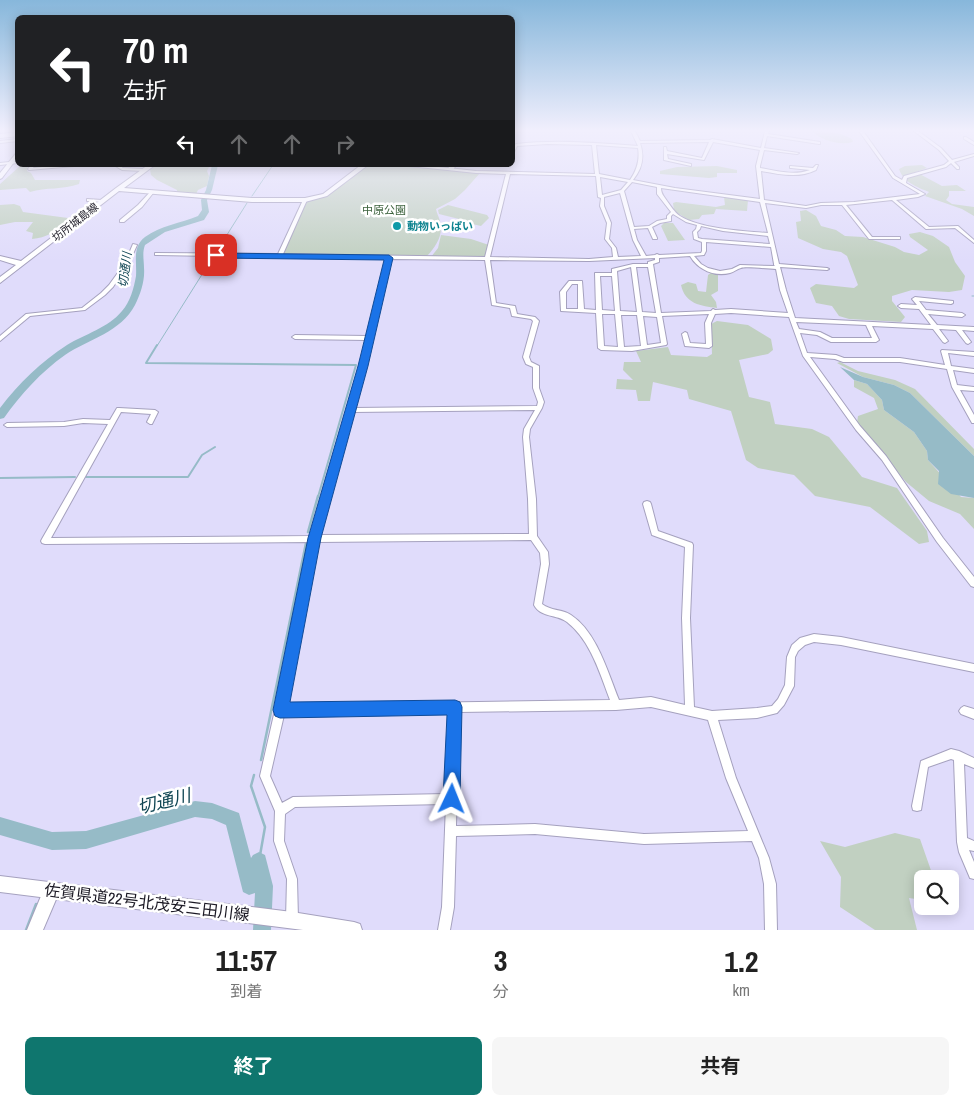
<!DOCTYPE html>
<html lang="ja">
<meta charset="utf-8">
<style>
body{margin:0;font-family:"Archivo Narrow","Noto Sans JP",sans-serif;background:#f6f6f6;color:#222;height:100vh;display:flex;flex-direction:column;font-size:19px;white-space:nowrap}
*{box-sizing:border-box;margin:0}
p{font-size:16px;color:#767676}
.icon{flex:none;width:28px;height:28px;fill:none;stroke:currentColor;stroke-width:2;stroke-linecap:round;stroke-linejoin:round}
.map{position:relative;height:930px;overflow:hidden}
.panel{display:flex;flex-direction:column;background:#fff;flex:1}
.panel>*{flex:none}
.top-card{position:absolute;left:15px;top:15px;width:500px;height:152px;border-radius:8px;box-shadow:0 2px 12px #0003;background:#202124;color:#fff;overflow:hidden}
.buttons{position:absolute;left:914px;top:870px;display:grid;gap:10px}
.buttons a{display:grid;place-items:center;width:45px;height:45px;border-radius:8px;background:#fff;box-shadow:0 2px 12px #0003;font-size:25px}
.pin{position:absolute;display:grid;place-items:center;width:42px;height:42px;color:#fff;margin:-21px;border-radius:10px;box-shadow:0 2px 8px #0006}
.me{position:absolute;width:55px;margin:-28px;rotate:2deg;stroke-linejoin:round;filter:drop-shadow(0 0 4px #0008)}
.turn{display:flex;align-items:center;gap:18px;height:105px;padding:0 25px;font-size:22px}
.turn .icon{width:65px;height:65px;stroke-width:2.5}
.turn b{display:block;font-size:35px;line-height:42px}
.lanes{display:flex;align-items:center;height:48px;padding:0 25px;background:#0003;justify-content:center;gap:25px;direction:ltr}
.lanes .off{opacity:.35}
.eta{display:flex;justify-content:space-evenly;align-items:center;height:85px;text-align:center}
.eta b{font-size:30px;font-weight:700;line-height:35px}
.cta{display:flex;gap:10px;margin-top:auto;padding:10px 25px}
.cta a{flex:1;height:58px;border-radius:8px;background:#0f766e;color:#fff;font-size:20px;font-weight:700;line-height:58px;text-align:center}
.cta a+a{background:#f6f6f6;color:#222}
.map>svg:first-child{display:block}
</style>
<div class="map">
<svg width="974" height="930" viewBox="0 0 974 930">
<rect width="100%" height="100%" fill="#e0dcfb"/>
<path fill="#c1d0c1" d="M812,131C827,131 839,132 852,139L853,142C839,146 821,140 812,131Z
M156,165H210L207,171L209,176L207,186L198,190L196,194L177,192V190L157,180L151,175L150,169Z
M368,165H400L480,173L465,190L455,199L436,209C437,214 439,217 440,221C444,235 435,248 426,257L279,255L307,202L330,194Z
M922,165L927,168L916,172L942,186L957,185L966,191H949V196L946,200L952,204L974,207V216L962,209L925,196L929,192C917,187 903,182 899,169L905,166Z
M20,166H28L27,171L31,173L35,180H80L79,184C63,190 46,187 30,192L26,188L0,190V184Z
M717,166L737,170V173H717V177L709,178L660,174V171L677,167Z
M724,197L748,200L747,211L716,209L714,214L702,215L699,219L689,220L674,211L673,203L676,202L716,207L725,205Z
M14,204L20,206L23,212L68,218V222C57,231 46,238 32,239L33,233L26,231L33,222H15L0,225V205Z
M448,205L487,215L489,218L481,226L459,221V219L439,214L438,210Z
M806,210L816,216L821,226L836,230L845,236L863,237L895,247L904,252L919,255L928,250L910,237L909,234L920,232L933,236L949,247L955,262L965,276L962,290L949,292L912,290L892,296V301L905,317L901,322L849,319L839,316L832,306L816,303L810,288L816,284L854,288L858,285L847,256L841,252L823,249L798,238L796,222L801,221L800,211Z
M664,223H673L685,240L668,241L661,226Z
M441,235L471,239L489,245L485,257H431L438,248Z
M712,272L718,273V291L711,295L716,302L717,308C701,306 685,304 681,285L688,282L696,284L698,291L706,292L708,275Z
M717,321L748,325L771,339L773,350L768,354L739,360L749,397L770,402L775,424L812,429L829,437L862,477L897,488L927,531L929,542L919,544L870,507L815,496L794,475L758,468L746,460L731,411L689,399L687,390L653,382L650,401H638L636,390L616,389L617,379L633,380L623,370L624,362H641L636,351L668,347L671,355L707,357L712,354L711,324Z
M840,362L858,371L895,380L915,389L974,449V456L910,393L894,385L863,377L837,363Z
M854,380L867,384L882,400L884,410L914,432L927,451L928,460L961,497L974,498V529L960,514L929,501L906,482L857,423L858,416L878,409L874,398L854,387Z
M895,833L920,839L934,879H922V900L909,898L917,930H875L840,907L841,877L820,841L845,847Z"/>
<path fill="#96bbc7" d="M840,367L863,377L894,385L910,393L974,456V498L951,494L938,484L939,471L928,460L927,451L914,432L884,410L882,400L867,384L854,380Z"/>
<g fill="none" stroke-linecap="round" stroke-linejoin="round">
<path stroke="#96bbc7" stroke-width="1" d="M252,196L273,165
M972,296H974
M157,346L247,203"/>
<path stroke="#96bbc7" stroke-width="2" d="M157,345L146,363L356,365L318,497
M86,477H188L202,455L215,447
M0,478L75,477"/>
<path stroke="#96bbc7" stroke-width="2.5" d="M308,532L318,496
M261,760L306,543
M254,775L251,786L265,827L259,861
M26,930L36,904"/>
<path fill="#96bbc7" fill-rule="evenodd" d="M212,165H218L212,190L207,200L209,212L204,220L165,232L145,245C142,253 144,260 144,268C145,280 141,293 135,305C121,332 89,339 65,355C41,372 21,394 4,418L0,419V408C19,383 41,362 67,345C85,334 108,328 122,311C130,302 134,288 136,276C137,261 132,247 145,237C160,226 181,223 198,216L202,210L201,200L206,190Z
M195,801L212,803L239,813L251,858L253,855L259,852L265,855L273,886L271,930H253L255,893L249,895L243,892L226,825L212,819L195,817L86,849L52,850L0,835V817L52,832L86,831Z"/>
<g stroke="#a5a1be" stroke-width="2">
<path id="street" d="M631,131H635L640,141L710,140L712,139L761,148L765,131H769L768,134L820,142V144H819L767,136L764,148L799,153L797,154L764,150L760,166V168C777,171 794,176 810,170L791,168H790V166L813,168L816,165H818L816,170C797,179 781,174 761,171L764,200L806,206L821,203L854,202L920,194L893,178L859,131H863L895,176L902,180L904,176L944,165L949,161L939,150L914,131H918L941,148L952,160L974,154V156L954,162L959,167V169H957L951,163L946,167L907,178L906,183L925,194L918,197L896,200L929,227L958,226L974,240V243L955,228L926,229L892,200L846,205L872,237H900V239H869L842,205H821L806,208L765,203L779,264L827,268L829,269L827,270L780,267L786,290L795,318L931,325L919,309L901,308L898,306L901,304L917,305L912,299L915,297L953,301V303L951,304L919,301L926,310L962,313L965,315L962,317L928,314L937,325L974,327V331L962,330L971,342L968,344L966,343L956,330L939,329L948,341L945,343L943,342L933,329L872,326L879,340L876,342H831L817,335L800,333L807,353L836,355L844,358H900L945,365L941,351L942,350L974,352V356L948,353L951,366L974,369V373L953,370L957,385L974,387V391L960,390L974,415V423H972L952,387L947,369L900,362H843L835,359L810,357L860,426L886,456L943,538L974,577V587L971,586L937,542L882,460L856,430L803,356L789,317L731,313L715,314L711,323L712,346L709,348L685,346L682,334L685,332L687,333L690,343L706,344L705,323L709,314L662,316L667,344L666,345L632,351L601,350L598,348L596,313L561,311L560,292L569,281H582L584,309L596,310L595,273H612V269L633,264H648V262L655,260V258L589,261L490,260L496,303L515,306L517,314L535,317L539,321L529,357L531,362L539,366V388L544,402L542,408L530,429L529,437L536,499L537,536L548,552L549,564L542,604C551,611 562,609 571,615C597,632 608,673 619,700L651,697L685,705L682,618L685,547L652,535L643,504L644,502L647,501L650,502L651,504L658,531L692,543L693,545L690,618L694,707L712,711L757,708L772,706L778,699L785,685L787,657L792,645L800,638L814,634L841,637L974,664V672L841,645L814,642L805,645L798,651L795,657L794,686L784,705L777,713L757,718L718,720L736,778L769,858L776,884L777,930H765L764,884L759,858L752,841L644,844L535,834L456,836L454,907L450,930H438L442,907L446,804L295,807L285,814L284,841L297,879L298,919L296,923L292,925L288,923L286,919L287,879L274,841L275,811L260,776L275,710L310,542L45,544L42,543L41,541L42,539L108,424L83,423L64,426L7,427L4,425L7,423L64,422L83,419L110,420L117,408H119L155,410L158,412L152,424H150L147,422L151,414L121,412L51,538L312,536L360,366L367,340L295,339L292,337L295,335L367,336L386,259L157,255H155V253L278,254L303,200L305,199L307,200L283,254L485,257L506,174L476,173L409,166L407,165H420L476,171L595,174L592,145L547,144L517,146L512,156C512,152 512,146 516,144C557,139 597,143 638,146ZM709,142L702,158L667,151L666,147H664V160L691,166V164L668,159L667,154L704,160L713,142L760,150L756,166L760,199L675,188L633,180C642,169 645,157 640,143ZM596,145L638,148C640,160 637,170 630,180L599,174ZM510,174L596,176L598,197L601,198L600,206L607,223L605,239L612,248L613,257L589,259L490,257ZM600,177L628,182L621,190L602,195ZM632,182L657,187V194L671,212L667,216V219L657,221L649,226L634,227L624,191ZM661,188L760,202L768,233C743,231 701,229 680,216C674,212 671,206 667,201C664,196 661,194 661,188ZM620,193L633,240L641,256L618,257L616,248L609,239L611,223L604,206V197ZM673,214L686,222L697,225L696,229L693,232L694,239L702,242V251L701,253L659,255L657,254L655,255L646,256L637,240L634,229L648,228L653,239H657V238L652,227L660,223L671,221V216ZM701,226L723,231L768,236L770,244L702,239L698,238L697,232L700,229ZM706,242L771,247L774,264V265L775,266L740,265L732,269L720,271L708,268L701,264L694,256L704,255L706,251ZM690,256C698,270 715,277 730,273C734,272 737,269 741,268C745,266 769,269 776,269L780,290L788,313L731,309L715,310L713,309L711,311L661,313L653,264L659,262V258ZM391,259L485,260L492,305L510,308L512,316L531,319L533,321L523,357L526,364L533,367V388L538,402L537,406L354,408L366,366ZM631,267L637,312L620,311L617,271ZM636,267H648L656,313L642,312ZM600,276H612L615,311L602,310ZM572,284H578V309H566V292ZM602,314H615L618,347L604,346ZM621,315H637L641,346L624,347ZM643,316L657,317L661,343L647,345ZM796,322L866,325L872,338H832L820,332L799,329ZM535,410L524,429L523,437L528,499L529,534L319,535L353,412ZM531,540L540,553L541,564L534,605C541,618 557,614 567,622C591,641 600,674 610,700L286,705L318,542ZM651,707L708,720L726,778L748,831L644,834L535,824L456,826L459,712L616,710ZM450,712L447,794L293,797L282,803L270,776L284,715Z
M964,137H966L974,142V145L964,139Z
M18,139V141L0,143V141Z
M18,161V163L0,165V163Z
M31,165H35L33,168L61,165H76L74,166L29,170L28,169Z
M114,165H119L123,168L145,169L147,170L145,171L122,170Z
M151,191L154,192L142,207L124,222H120V220L138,205Z
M87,199L102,200L104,201L102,202L88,201H87Z
M133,244L137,245L129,263L113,287L105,295L85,310L30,316L0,341V336L26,314L82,308L101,293L109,285L125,263Z
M964,706L974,709V719L961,714L959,711L961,708Z
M951,749L959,751L974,758V768L964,764L967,838L974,841V851L969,850L974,862V879L970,878L959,852L957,842L954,760L951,759L928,767L921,810L917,811L913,810L912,806L921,761Z"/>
</g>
<g stroke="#a5a1be" stroke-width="2">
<path id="secondary" d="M18,132V136L0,138V134Z
M18,151V157L2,178L0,179V173Z
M148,165H155L124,188L252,198H305L323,194L361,165H368L327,196L305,202H252L119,191L0,283V277L16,265L0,260V256L21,261L116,188Z
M450,165H456L453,170L448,169Z
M52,882L58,884L60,890L43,930H27L46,884Z"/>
</g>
<g stroke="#a5a1be" stroke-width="2">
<path id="primary" d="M0,876L292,912L354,922L360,924L362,930H303L0,892Z"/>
</g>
<use href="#street" fill="#fff" fill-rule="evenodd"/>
<use href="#secondary" fill="#fff" fill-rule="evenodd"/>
<use href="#primary" fill="#fff" fill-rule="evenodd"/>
</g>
<linearGradient id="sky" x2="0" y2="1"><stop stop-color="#87b7db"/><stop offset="0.5" stop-color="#f1effd"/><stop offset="1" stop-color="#f1effd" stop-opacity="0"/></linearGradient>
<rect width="974" height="261" fill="url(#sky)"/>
<path fill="#1a73e8" stroke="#114b97" d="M213,253L389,255L393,258L368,366L321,538L290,702L455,700L460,702L462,707L460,799L458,805L452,808L446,805L443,799L447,715L280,718L275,716L273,710L308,538L358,366L384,260L216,258L212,255Z"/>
<circle fill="#0f9aa8" stroke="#fff" stroke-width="2" cx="397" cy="226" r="5"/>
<g text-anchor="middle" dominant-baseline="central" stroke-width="5" stroke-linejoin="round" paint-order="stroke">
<g font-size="11" fill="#3c623d" stroke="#fff">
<text x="384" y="210">中原公園</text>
</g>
<g font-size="11" fill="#1b1924" stroke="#fff">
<text transform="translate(75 222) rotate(-38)">坊所城島線</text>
</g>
<g font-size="11" font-weight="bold" fill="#0d838f" stroke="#fff" text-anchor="start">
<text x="407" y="226">動物いっぱい</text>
</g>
<g font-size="12" font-style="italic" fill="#0f4553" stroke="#fff">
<text transform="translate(125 270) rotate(-83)">切通川</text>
</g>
<g font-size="16" fill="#1b1924" stroke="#fff">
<text transform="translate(147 902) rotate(7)">佐賀県道22号北茂安三田川線</text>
</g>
<g font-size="18" font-style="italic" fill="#0f4553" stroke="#fff">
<text transform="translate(164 801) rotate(-14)">切通川</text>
</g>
</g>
</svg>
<div class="buttons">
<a><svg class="icon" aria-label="search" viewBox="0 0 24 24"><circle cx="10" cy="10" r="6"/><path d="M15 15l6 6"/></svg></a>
</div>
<div class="pin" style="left:216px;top:255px;background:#d93025"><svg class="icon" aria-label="arrive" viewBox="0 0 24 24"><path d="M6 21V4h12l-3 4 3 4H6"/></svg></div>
<svg class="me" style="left:452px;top:799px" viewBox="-20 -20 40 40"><path d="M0-17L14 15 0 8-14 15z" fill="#1a73e8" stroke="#fff" stroke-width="4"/></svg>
<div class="top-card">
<div class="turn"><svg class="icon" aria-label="left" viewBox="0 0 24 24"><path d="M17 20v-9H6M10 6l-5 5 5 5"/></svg><div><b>70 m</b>左折</div></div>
<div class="lanes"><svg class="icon" aria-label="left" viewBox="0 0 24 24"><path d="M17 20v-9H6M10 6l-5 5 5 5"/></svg><svg class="icon off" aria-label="ahead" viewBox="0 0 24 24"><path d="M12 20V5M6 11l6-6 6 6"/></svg><svg class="icon off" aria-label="ahead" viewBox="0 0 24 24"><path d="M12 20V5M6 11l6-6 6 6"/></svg><svg class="icon off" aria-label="right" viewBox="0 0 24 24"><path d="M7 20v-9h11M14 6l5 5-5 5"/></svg></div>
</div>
</div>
<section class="panel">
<div class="eta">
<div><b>11:57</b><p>到着</p></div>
<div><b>3</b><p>分</p></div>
<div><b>1.2</b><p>km</p></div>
</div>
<div class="cta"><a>終了</a><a>共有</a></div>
</section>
